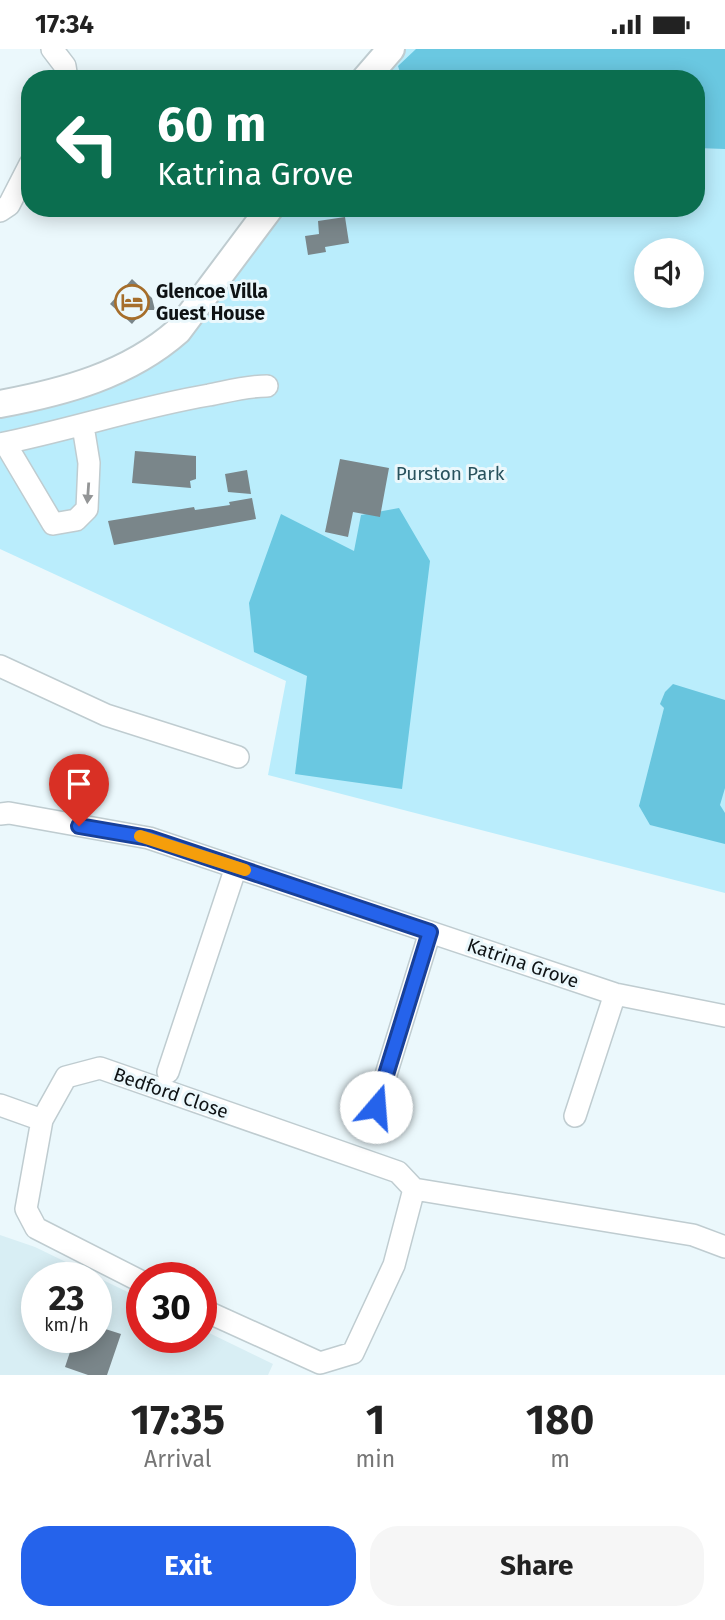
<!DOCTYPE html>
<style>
body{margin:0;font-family:"Fira Sans",sans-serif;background:#f6f6f6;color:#222;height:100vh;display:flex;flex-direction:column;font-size:26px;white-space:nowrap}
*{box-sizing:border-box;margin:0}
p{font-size:23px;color:#767676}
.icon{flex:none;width:38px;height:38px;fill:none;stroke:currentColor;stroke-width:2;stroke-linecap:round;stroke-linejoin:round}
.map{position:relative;height:1326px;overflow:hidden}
.panel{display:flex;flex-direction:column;background:#fff;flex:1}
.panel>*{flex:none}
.guide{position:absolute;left:21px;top:21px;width:684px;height:147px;border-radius:28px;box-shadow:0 4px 18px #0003;background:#0b6e4f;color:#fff;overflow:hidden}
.fabs{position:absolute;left:634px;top:189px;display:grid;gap:14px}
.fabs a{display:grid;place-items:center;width:70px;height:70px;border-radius:50%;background:#fff;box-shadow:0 4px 18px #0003;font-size:35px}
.speed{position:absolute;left:21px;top:1213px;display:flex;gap:14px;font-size:35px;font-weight:700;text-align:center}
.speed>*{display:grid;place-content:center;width:91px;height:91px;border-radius:50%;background:#fff;box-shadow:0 4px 18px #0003;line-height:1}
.speed small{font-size:18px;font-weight:400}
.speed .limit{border:10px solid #d22;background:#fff;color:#111}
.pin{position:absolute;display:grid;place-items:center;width:60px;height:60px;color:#fff;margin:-72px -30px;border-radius:50% 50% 50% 0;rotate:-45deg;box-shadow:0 0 7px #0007}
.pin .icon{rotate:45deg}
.me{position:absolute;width:77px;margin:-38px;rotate:18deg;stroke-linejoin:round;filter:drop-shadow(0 0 5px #0008)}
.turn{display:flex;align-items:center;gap:24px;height:147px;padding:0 21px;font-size:32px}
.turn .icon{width:91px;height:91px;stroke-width:2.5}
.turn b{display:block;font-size:49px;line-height:60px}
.eta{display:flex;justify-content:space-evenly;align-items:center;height:119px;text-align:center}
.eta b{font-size:42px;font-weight:700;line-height:49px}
.button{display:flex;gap:14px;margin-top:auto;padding:14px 21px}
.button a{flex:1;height:80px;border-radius:28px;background:#2563eb;color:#fff;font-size:28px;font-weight:700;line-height:80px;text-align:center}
.button a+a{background:#f6f6f6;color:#222}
.status{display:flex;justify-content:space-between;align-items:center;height:49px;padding:0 35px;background:#fff;direction:ltr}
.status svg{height:19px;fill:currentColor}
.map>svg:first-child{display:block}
</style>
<div class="status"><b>17:34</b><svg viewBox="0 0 49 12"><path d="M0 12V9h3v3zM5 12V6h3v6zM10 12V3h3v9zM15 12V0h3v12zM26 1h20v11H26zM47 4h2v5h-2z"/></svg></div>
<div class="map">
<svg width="725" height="1326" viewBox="0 0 725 1326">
<rect width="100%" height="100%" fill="#ebf8fc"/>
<path fill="#d8eef4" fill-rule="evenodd" d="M0,1186L35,1198L142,1250V1288H201V1280L273,1315L268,1326H0ZM37,1228H96V1288H37Z"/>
<path fill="#baedfc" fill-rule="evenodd" d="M391,0H725V844L268,726L286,632L0,500V355L142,310L270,159H696V30H365ZM646,201H691V247H646Z"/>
<path fill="#6ac8e1" d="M416,0H725V100L697,99L696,30H402L398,17Z
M399,459L430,512L402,740L295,725L307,627L254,603L249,554L281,465L354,502L361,466Z"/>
<path fill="#68c5de" d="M673,635L725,651V739L720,756L725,764V795L650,776L639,757L664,659L660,655L665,643Z"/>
<path fill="#7a868a" d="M345,168L349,194L325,198L326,203L308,206L305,187L319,185L318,172Z
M132,230L152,249L155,261H144L132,275L110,255Z
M135,402L196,407V430L190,432L191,439L132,434Z
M340,410L389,419L380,468L353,463L348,488L325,483Z
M247,421L251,445L228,443L225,425Z
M252,449L256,470L114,496L108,472L194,458L195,461L230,456L229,453Z
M96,1277L121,1285L107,1326H88L65,1318L75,1288H96Z"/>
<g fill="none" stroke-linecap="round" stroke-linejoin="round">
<g stroke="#bfccd0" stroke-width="24">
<path id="minor" d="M52,0L65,17L67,30
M0,162L9,156L30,115
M5,394L53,475L76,471L87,460L89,414L83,377
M0,395C70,381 138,358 209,346C229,342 247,337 267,337
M0,617L106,666L238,708
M0,765L9,764L149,789L615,945L725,967
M168,1023L236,818
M0,1056L42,1071
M376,1058L430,883
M575,1067L615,945
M414,1140L693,1186L725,1198
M142,1233L36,1179L26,1160L42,1071L66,1028L100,1019L398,1123L414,1140L394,1216L353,1304L320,1314L201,1260"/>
</g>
<g stroke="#bfccd0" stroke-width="30">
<path id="major" d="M365,30L391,0
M0,355C64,343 128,326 178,282L270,159"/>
</g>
<use href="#minor" stroke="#fff" stroke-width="21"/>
<use href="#major" stroke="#fff" stroke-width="26"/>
</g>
<defs><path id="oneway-solid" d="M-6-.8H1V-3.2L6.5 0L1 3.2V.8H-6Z" transform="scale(1.75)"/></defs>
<use fill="#939596" href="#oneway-solid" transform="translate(88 444) rotate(94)"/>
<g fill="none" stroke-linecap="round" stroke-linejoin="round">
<g stroke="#184099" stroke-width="18">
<path id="route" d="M79,777L149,789L430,883L376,1058"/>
</g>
<use href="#route" stroke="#2563eb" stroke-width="12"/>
<path stroke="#f59e0b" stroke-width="12" d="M140,787L245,821"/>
</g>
<defs>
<g id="hotel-ring" transform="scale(1.75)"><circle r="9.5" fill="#ebf8fc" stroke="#a66e2b" stroke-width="1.5"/><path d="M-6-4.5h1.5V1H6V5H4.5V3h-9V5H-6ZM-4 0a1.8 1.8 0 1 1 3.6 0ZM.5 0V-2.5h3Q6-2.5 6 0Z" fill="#a66e2b"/></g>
</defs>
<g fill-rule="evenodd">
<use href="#hotel-ring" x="132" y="253"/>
</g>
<g text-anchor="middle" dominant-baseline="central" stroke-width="6" stroke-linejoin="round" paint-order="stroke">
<g font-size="19" font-weight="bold" fill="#0f1315" stroke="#ebf8fc" text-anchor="start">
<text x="156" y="242">Glencoe Villa<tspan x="156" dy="22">Guest House</tspan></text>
</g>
<g font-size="19" fill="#28525d" stroke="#ebf8fc">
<text x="450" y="424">Purston Park</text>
</g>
<g font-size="19" fill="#0f1315" stroke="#ebf8fc">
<text transform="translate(523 914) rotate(19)">Katrina Grove</text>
<text transform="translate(171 1044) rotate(19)">Bedford Close</text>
</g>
</g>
</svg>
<div class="fabs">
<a><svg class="icon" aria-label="sound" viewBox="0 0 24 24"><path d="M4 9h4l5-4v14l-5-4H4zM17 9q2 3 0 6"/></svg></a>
</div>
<div class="speed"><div>23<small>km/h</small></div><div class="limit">30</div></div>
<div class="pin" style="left:79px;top:777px;background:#d93025"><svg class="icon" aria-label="arrive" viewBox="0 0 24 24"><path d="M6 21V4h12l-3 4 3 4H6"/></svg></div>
<svg class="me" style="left:376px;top:1058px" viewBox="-20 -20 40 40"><circle r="19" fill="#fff"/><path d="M0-13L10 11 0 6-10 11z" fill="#2563eb"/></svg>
<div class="guide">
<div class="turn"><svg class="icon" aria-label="left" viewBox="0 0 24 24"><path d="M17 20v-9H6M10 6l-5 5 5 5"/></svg><div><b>60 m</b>Katrina Grove</div></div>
</div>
</div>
<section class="panel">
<div class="eta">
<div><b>17:35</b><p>Arrival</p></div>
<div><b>1</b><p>min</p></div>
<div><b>180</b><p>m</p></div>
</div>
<div class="button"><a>Exit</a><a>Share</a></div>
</section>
